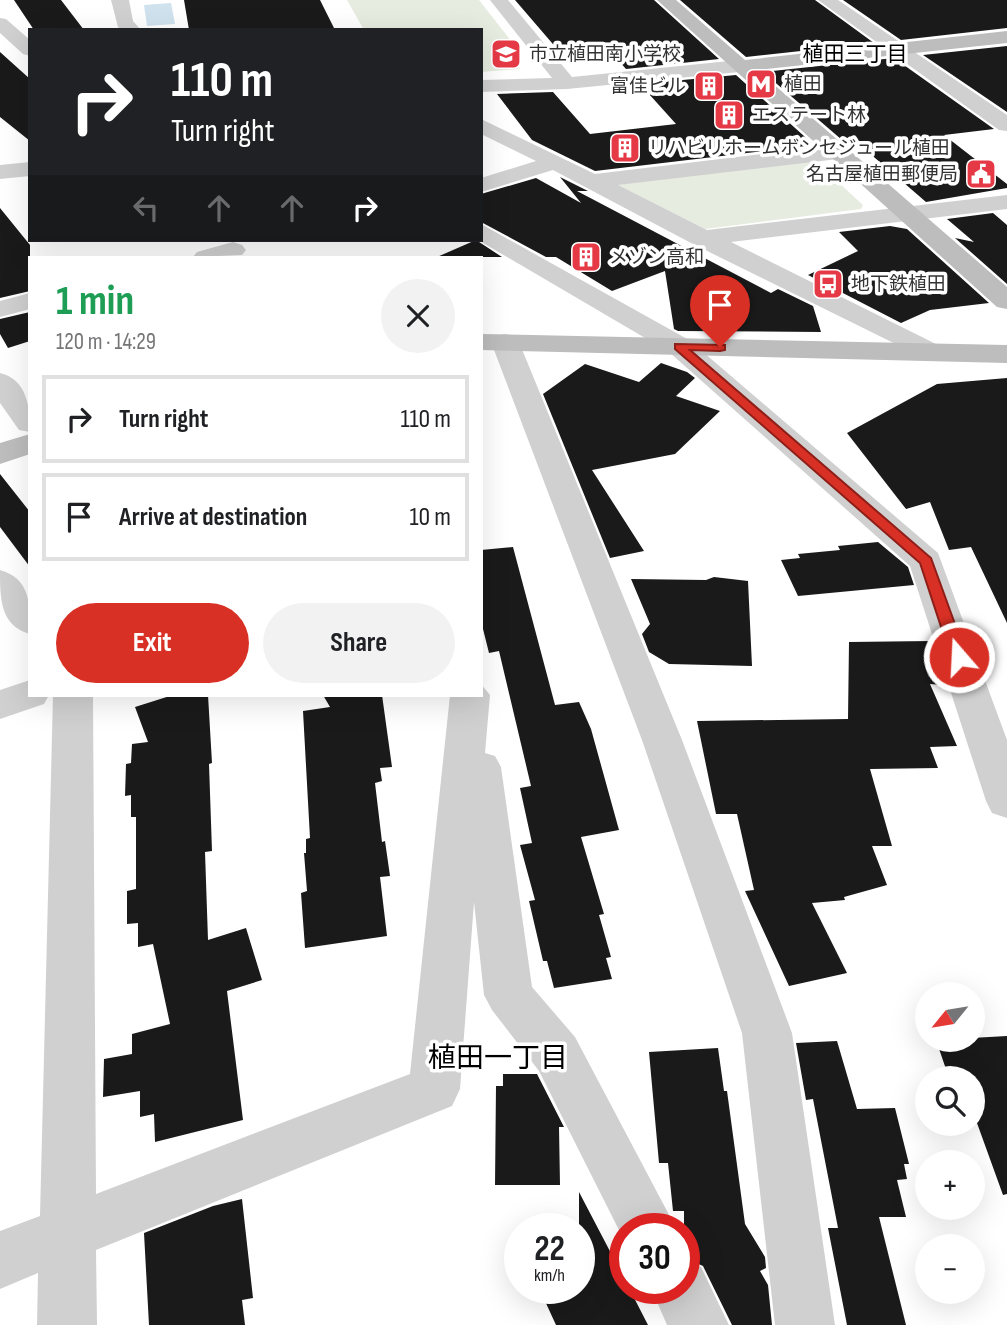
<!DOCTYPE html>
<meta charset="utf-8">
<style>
body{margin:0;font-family:"Sofia Sans Condensed","Noto Sans JP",sans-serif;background:#f2f2f2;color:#202124;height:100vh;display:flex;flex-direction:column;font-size:26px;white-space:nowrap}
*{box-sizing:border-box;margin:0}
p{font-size:23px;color:#757577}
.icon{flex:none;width:38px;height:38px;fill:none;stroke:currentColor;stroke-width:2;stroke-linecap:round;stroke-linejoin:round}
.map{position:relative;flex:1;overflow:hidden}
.details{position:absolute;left:28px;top:256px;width:455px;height:441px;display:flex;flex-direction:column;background:#fff;border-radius:0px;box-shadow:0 7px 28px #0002}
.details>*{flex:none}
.hud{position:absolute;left:28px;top:28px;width:455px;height:214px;border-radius:0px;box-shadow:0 7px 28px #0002;background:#202124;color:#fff;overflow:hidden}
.needle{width:46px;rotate:240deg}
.fabs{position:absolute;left:915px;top:982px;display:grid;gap:14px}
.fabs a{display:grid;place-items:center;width:70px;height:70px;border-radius:50%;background:#fff;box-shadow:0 7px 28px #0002;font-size:35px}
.speed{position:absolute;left:504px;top:1213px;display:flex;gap:14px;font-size:35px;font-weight:700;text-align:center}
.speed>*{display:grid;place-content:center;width:91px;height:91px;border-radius:50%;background:#fff;box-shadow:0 7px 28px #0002;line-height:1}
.speed small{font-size:18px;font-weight:400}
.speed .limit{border:10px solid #d22;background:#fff;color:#111}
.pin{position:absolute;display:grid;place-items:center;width:60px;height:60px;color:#fff;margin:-72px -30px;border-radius:50% 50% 50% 0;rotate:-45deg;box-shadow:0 0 7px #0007}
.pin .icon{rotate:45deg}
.me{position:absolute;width:77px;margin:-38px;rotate:341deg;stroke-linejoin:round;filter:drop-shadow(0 0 5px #0008)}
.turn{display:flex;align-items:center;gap:24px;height:147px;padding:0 28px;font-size:32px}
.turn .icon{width:91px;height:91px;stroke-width:2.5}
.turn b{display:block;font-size:49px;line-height:60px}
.lanes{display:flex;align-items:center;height:66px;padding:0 28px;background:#0003;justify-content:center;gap:35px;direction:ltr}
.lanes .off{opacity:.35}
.round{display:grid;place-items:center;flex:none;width:74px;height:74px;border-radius:37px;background:#f2f2f2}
.head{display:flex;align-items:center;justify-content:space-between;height:119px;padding:0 28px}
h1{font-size:42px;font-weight:700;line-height:52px;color:#1e9e55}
.cta{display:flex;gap:14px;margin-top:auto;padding:14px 28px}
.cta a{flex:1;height:80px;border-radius:42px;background:#d93025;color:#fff;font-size:28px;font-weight:700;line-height:80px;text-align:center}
.cta a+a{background:#f2f2f2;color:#202124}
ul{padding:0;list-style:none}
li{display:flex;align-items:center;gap:21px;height:88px;margin:0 14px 10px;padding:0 14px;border:4px solid #e0e0e0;border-radius:0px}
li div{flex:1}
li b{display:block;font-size:26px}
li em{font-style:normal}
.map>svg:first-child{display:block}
</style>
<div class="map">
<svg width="1007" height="1325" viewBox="0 0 1007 1325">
<rect width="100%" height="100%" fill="#fff"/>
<path fill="#e6ecdf" d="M347,0H479L512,42L503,43L520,69L481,72V30H364Z
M813,159L863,205L861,209L705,229L617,185Z"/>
<path fill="#cfe2ee" d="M171,3L175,24L147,26L144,5Z"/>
<path fill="#1a1a1a" d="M14,0H61L84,30H34Z
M184,0H320L335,30H189Z
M515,0H654L719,59L626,69L605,45L558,50Z
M680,0H815L874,43L746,57Z
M843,0H1007V28L901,40Z
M1007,46V112L923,55Z
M0,52L30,79V141L0,117Z
M894,58L994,129L944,135L1007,184V188L926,202L860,145L849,146L763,72Z
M736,75L814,145L595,171L532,140L497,94L553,92L590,134L676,124L640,84Z
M560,177L588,191H577L771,293L778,289L813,306L821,332L678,331L674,329L665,271L612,291L556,257H546L481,222V194L536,178L581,203Z
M0,208L30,245V291L0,298Z
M993,213L1007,225V284L955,238L974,242L947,219Z
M890,226L907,229L989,303L930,310L901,323L808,275L858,251L839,232Z
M476,240L502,257H437Z
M30,312V341L8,348L0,334V319Z
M661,363L687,372L695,378L676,396L720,411L675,454L592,470L644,551L610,558L543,394L585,364L639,382Z
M1007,378V623L971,547L949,550L930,502L906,509L847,433L937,384Z
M0,474L30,512V567L0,527Z
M878,542L908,567L914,585L798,596L781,560L800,558L798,554L840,550L838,546Z
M513,547L555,705L579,702L591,729L619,830L581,837L604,914L599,915L611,957L606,958L612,979L554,988L547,961H543L529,901L535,900L520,845L532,843L520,788L531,786L499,651L489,653L481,621V550Z
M714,577L748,581L752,666L669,664L649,652L642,634L650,624L631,579L706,580Z
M931,641L942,685L930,684L957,746L930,747L938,768L870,769L892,846H872L887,885L844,897L845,900L812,903L847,973L789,986L745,891L754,890L737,814H716L697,721L848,719L849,642Z
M173,695H208L212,763L209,764L212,851L205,852L208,940L246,928L262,980L227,991L243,1120L155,1142L154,1114L140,1117V1091L103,1097L104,1059L132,1054V1034L170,1024L153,944L138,947V923L127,924V891L136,889V817H131V795L125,796L126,764L131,763L132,744L148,742L135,707Z
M323,695H382L392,767L380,768L382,781L375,783L382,842L385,841L390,876L380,877L387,936L305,948L301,893L307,891L304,853H306V839L310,838L303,711L330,707Z
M1007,1036V1194L1003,1195L973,1112V1078H949L936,1040Z
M837,1041L857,1109L895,1108L909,1164H904L907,1179L897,1180L906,1217H879L906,1325H847L828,1228H838L813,1099L806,1100L796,1043Z
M718,1048L724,1091H727L745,1224L765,1257L766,1268L760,1271L768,1285L772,1325H732L703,1266L692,1261L684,1247V1211H673L668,1163H659L649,1052Z
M503,1074H537L564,1127H559L560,1185H495L496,1086H503Z
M579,1192L625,1280V1288H629L648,1325H556L539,1288H579Z
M242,1199L253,1298L242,1300L245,1325H149L144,1233L213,1206Z"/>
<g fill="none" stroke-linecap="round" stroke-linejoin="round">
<path fill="#d0d0d0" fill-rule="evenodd" d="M111,0H129L133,21L141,30H121L118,27Z
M490,0H508L572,77L739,60L749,66L739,72L567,89L481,92V80L552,78Z
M818,0H838L1007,115V131L999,130Z
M0,18L6,19L30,40V56L23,54L0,33Z
M481,119L595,174L838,145L849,152L838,159L618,185L707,230L1007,195V209L731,242L940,346L944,352L940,358L930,361L691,243L553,170L481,192V178L536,161L481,134Z
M30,162V176L0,179V165Z
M481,224L689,340L938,553L1007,740V818L992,813L986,801L910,566L669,352L478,240H481Z
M233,242L242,245L246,250L242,255L193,257L197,252Z
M30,293V309L0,317V301Z
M505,334L515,336L519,342L682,740L792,1033L835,1325H775L742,1033L642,740L491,342L495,336Z
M0,373C28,380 30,408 30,432L19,430L0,403Z
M0,570C32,579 30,607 30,634C0,626 0,598 0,570Z
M30,680V695H49L44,704L0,719V690Z
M481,684L490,695L485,753L495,756L501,767L532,987L575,1037L676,1228H625V1242L539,1071L492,1010L484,995L474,902L460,1089L452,1106L96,1250L97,1325H37L38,1273L0,1289V1231L40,1216L53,695H93L96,1194L410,1074L450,695H481Z
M684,1261L701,1267L729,1325H667L651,1288H684Z"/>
<path fill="#bdbdbd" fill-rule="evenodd" d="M657,0H676L745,60L1007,31V43L757,70L1007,287V309L997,307Z
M481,334L1007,345V363L481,350Z
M30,434V454L0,464V443Z"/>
</g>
<path fill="#d93025" stroke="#8d1f18" stroke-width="2" d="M675,344L725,345V350L720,351L690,350L931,558L967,657L964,661H953L951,657L920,563L675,349Z"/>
<defs>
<g id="school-square" transform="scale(1.575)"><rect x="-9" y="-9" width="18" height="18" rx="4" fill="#e63946" stroke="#fff"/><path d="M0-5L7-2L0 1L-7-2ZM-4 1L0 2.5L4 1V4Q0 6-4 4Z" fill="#fff"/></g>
<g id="metro-square" transform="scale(1.575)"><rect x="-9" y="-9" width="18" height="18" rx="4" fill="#e63946" stroke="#fff"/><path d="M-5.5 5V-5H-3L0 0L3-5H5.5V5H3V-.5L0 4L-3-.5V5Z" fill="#fff"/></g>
<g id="building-square" transform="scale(1.575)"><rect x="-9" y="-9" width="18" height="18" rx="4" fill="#e63946" stroke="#fff"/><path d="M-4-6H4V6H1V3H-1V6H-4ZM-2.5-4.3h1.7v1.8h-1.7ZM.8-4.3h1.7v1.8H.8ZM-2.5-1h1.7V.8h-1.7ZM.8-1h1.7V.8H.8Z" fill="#fff"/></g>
<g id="civic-square" transform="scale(1.575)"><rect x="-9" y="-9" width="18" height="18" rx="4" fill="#e63946" stroke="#fff"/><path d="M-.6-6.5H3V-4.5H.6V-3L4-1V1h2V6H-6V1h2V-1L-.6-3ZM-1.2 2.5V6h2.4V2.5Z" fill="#fff"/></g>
<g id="bus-square" transform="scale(1.575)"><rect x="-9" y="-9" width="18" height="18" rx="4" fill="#e63946" stroke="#fff"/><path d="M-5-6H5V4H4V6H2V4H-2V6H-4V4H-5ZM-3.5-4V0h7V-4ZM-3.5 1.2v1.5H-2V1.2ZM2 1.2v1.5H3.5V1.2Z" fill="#fff"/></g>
</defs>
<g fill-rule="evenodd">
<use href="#school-square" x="506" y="54"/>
<use href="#metro-square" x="761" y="84"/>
<use href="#building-square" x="709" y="86"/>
<use href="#building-square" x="729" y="115"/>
<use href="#building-square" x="625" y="148"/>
<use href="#civic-square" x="981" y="174"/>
<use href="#building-square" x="586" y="257"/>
<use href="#bus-square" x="828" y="284"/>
</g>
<g text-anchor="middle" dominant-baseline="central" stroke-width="7" stroke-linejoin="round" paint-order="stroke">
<g font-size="19" fill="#333" stroke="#fff" text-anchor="start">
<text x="529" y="54">市立植田南小学校</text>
<text x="784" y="84">植田</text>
<text x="686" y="86" text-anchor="end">富佳ビル</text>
<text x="752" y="115">エステート林</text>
<text x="648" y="148">リハビリホームボンセジュール植田</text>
<text x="958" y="174" text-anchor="end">名古屋植田郵便局</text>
<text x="609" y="257">メゾン高和</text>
<text x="851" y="284">地下鉄植田</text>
</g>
<g font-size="21" fill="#000" stroke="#fff">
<text x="855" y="54">植田三丁目</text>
</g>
<g font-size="28" fill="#000" stroke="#fff">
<text x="498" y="1058">植田一丁目</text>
</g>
</g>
</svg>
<div class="fabs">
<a><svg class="needle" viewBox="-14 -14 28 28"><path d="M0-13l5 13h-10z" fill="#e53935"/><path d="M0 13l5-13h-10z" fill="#757577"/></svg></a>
<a><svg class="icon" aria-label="search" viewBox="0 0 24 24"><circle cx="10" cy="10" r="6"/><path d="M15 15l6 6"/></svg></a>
<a>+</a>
<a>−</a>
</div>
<div class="speed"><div>22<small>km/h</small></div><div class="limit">30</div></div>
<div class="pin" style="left:720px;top:347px;background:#d93025"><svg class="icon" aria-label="arrive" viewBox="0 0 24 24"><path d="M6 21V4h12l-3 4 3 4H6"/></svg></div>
<svg class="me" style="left:959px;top:657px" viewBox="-20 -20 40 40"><circle r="17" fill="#d93025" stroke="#fff" stroke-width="3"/><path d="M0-11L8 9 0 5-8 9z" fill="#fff"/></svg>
<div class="hud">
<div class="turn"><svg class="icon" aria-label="right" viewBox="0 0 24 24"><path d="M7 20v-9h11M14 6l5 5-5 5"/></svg><div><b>110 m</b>Turn right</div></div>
<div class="lanes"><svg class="icon off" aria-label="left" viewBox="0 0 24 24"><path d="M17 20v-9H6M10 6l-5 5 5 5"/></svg><svg class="icon off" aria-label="ahead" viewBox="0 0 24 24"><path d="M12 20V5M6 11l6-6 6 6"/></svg><svg class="icon off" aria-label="ahead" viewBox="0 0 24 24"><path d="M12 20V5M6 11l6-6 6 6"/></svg><svg class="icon" aria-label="right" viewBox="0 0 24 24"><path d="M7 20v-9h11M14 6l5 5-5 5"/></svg></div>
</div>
<section class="details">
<div class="head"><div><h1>1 min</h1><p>120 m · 14:29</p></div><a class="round"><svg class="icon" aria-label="close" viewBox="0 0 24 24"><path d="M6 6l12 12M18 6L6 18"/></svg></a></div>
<ul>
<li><svg class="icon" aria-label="right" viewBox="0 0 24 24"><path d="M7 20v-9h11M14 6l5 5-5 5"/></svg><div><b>Turn right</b></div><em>110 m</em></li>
<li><svg class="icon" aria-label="arrive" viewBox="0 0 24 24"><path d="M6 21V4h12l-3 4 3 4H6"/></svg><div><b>Arrive at destination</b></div><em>10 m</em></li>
</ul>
<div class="cta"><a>Exit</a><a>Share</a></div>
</section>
</div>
